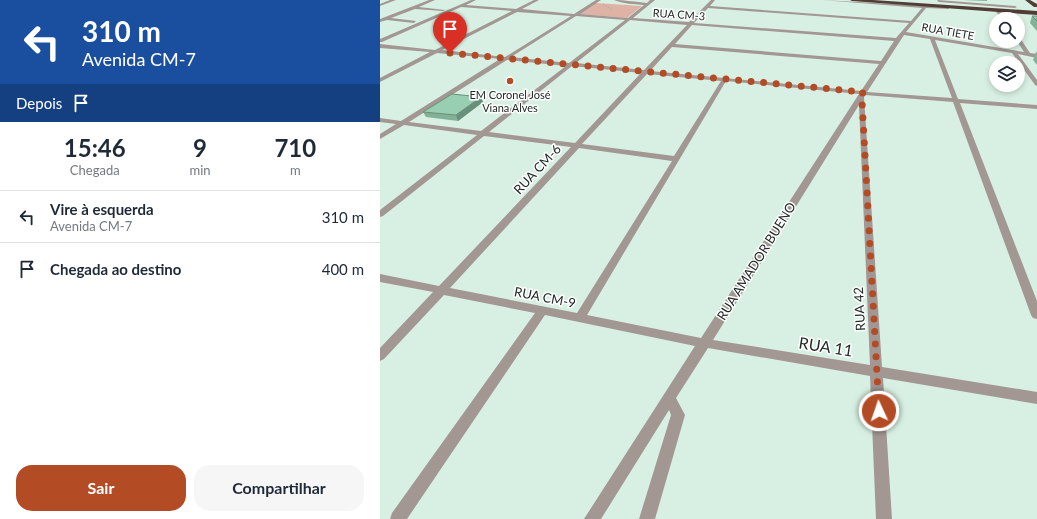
<!DOCTYPE html>
<html lang="pt">
<meta charset="utf-8">
<style>
body{margin:0;font-family:Lato,sans-serif;background:#f6f6f7;color:#1f2937;height:100vh;display:flex;flex-direction:column;font-size:15px;white-space:nowrap}
*{box-sizing:border-box;margin:0}
p{font-size:13px;color:#747a83}
.icon{flex:none;width:22px;height:22px;fill:none;stroke:currentColor;stroke-width:2;stroke-linecap:round;stroke-linejoin:round}
.map{position:relative;flex:1;overflow:hidden}
.panel{display:flex;flex-direction:column;background:#fff;width:380px}
.panel>*{flex:none}
.banner{background:#1a4fa0;color:#fff;overflow:hidden}
.fabs{position:absolute;left:609px;top:12px;display:grid;gap:8px}
.fabs a{display:grid;place-items:center;width:36px;height:36px;border-radius:50%;background:#fff;box-shadow:0 2px 6px #0003;font-size:20px}
.pin{position:absolute;display:grid;place-items:center;width:34px;height:34px;color:#fff;margin:-41px -17px;border-radius:50% 50% 50% 0;rotate:-45deg;box-shadow:0 0 4px #0007}
.pin .icon{rotate:45deg}
.me{position:absolute;width:44px;margin:-22px;rotate:357deg;stroke-linejoin:round;filter:drop-shadow(0 0 3px #0008)}
.turn{display:flex;align-items:center;gap:14px;height:84px;padding:0 16px;font-size:18px}
.turn .icon{width:52px;height:52px;stroke-width:2.5}
.turn b{display:block;font-size:28px;line-height:34px}
.then{display:flex;align-items:center;height:38px;padding:0 16px;background:#0003;gap:8px;font-size:15px}
.eta{display:flex;justify-content:space-evenly;align-items:center;height:68px;text-align:center}
.eta b{font-size:24px;font-weight:700;line-height:28px}
.button{display:flex;gap:8px;margin-top:auto;padding:8px 16px}
.button a{flex:1;height:46px;border-radius:16px;background:#b34c25;color:#fff;font-size:16px;font-weight:700;line-height:46px;text-align:center}
.button a+a{background:#f6f6f7;color:#1f2937}
ul{padding:0;list-style:none}
li{display:flex;align-items:center;gap:12px;height:52px;padding:0 16px;border-top:1px solid #e0e1e3}
li div{flex:1}
li b{display:block;font-size:15px}
li em{font-style:normal}
main{display:flex;flex:1;min-height:0}
.map>svg:first-child{display:block}
</style>
<main>
<section class="panel">
<div class="banner">
<div class="turn"><svg class="icon" aria-label="left" viewBox="0 0 24 24"><path d="M17 20v-9H6M10 6l-5 5 5 5"/></svg><div><b>310 m</b>Avenida CM-7</div></div>
<div class="then">Depois<svg class="icon" aria-label="arrive" viewBox="0 0 24 24"><path d="M6 21V4h12l-3 4 3 4H6"/></svg></div>
</div>
<div class="eta">
<div><b>15:46</b><p>Chegada</p></div>
<div><b>9</b><p>min</p></div>
<div><b>710</b><p>m</p></div>
</div>
<ul>
<li><svg class="icon" aria-label="left" viewBox="0 0 24 24"><path d="M17 20v-9H6M10 6l-5 5 5 5"/></svg><div><b>Vire à esquerda</b><p>Avenida CM-7</p></div><em>310 m</em></li>
<li><svg class="icon" aria-label="arrive" viewBox="0 0 24 24"><path d="M6 21V4h12l-3 4 3 4H6"/></svg><div><b>Chegada ao destino</b></div><em>400 m</em></li>
</ul>
<div class="button"><a>Sair</a><a>Compartilhar</a></div>
</section>
<div class="map">
<svg width="657" height="519" viewBox="0 0 657 519">
<rect width="100%" height="100%" fill="#d8f0e3"/>
<path fill="#deb3a5" d="M216,3L262,6L247,18L199,14Z"/>
<g fill="none" stroke-linecap="round" stroke-linejoin="round">
<path stroke="#9fb2a8" stroke-width="1" stroke-dasharray="1.5 1.5" stroke-linecap="butt" d="M223,4L232,10"/>
<path fill="#a29793" fill-rule="evenodd" d="M10,0H16L0,6V4Z
M49,0H55L39,7L65,10L63,11L35,9L11,18L36,21L34,23L7,20L0,22V19Z
M91,0H96L86,5L136,9L154,0H159L142,9L194,14L216,0H221L200,14L248,18L264,5C254,4 243,4 234,0C246,0 255,2 267,3L270,0H275L253,18L309,22L331,0H335L330,6L531,21L542,8L442,0L568,7L569,9L546,8L526,32L644,52L637,41L638,38H640L650,53L657,54V58L638,54L657,80V86L655,85L632,53L555,40L578,99L657,105V109L580,103L657,301V319L653,318L651,315L573,102L485,95L484,97L502,367L657,392V404L503,378L512,519H496L490,376L328,348L296,398L305,415L275,519H259L291,415L289,410L221,519H204L315,346L165,315L27,519H10L12,513L155,313L64,295L4,359L0,361V348L53,292L0,282V274L59,286L191,147L104,136L3,216L0,217V210L97,135L24,125L0,139V134L16,124L0,122V118L21,121L120,59L57,53L0,82V78L50,52L0,48V44L55,50L132,11L81,7L2,42H0V39ZM328,8L529,23L516,38L314,23ZM137,12L191,16L125,57L62,50ZM196,16L245,20L189,63L131,57ZM250,20L307,25L264,70L196,63ZM312,25L514,41L501,61L295,44ZM524,35L550,39L572,98L487,92ZM292,47L499,64L481,91L270,71ZM127,60L186,66L101,131L29,122ZM192,66L261,73L195,143L109,132ZM267,74L341,81L294,156L202,144ZM346,81L479,94L321,338L207,315ZM479,105L490,365L333,340ZM199,148L292,161L197,313L70,288Z
M558,0L635,6L637,7L635,8L559,2L557,1Z
M615,10H619L625,19H621Z"/>
<path fill="#513d36" fill-rule="evenodd" d="M470,0H493L657,11V15L472,1Z
M645,0H650L657,4V7H654Z"/>
</g>
<path fill="#83b198" d="M583,0H607V1Z
M652,16H657V31L650,23Z
M656,52H657V65L653,60Z
M101,97L103,102L78,121L46,117L43,112Z"/>
<path fill="#6a907c" d="M101,97L103,102L78,121L76,115Z"/>
<path fill="#98ceb1" stroke="#6a907c" d="M652,16H657V21Z
M72,94L101,97L76,115L43,112Z"/>
<g fill="none" stroke-linecap="round" stroke-linejoin="round">
<path stroke="#b34c25" stroke-width="7" stroke-dasharray="0 12.6" d="M70,53L483,92L481,97L482,101L499,411"/>
</g>
<circle fill="#b34c25" stroke="#fff" stroke-width="1.5" cx="130" cy="81" r="4"/>
<g text-anchor="middle" dominant-baseline="central" stroke-width="3" stroke-linejoin="round" paint-order="stroke">
<g font-size="11" fill="#212a25" stroke="#fff">
<text transform="translate(299 14) rotate(4)">RUA CM-3</text>
<text transform="translate(568 31) rotate(10)">RUA TIETE</text>
</g>
<g font-size="11" fill="#212a25" stroke="#fff">
<text x="130" y="94">EM Coronel José<tspan x="130" dy="13">Viana Alves</tspan></text>
</g>
<g font-size="13" fill="#212a25" stroke="#fff">
<text transform="translate(157 169) rotate(-47)">RUA CM-6</text>
<text transform="translate(376 261) rotate(-58)">RUA AMADOR BUENO</text>
<text transform="translate(165 297) rotate(11)">RUA CM-9</text>
<text transform="translate(479 309) rotate(-93)">RUA 42</text>
</g>
<g font-size="16" fill="#212a25" stroke="#fff">
<text transform="translate(446 346) rotate(9)">RUA 11</text>
</g>
</g>
</svg>
<div class="fabs">
<a><svg class="icon" aria-label="search" viewBox="0 0 24 24"><circle cx="10" cy="10" r="6"/><path d="M15 15l6 6"/></svg></a>
<a><svg class="icon" aria-label="layers" viewBox="0 0 24 24"><path d="M12 4l9 5-9 5-9-5zM3 14l9 5 9-5"/></svg></a>
</div>
<div class="pin" style="left:70px;top:53px;background:#d93025"><svg class="icon" aria-label="arrive" viewBox="0 0 24 24"><path d="M6 21V4h12l-3 4 3 4H6"/></svg></div>
<svg class="me" style="left:499px;top:411px" viewBox="-20 -20 40 40"><circle r="17" fill="#b34c25" stroke="#fff" stroke-width="3"/><path d="M0-11L8 9 0 5-8 9z" fill="#fff"/></svg>
</div>
</main>
